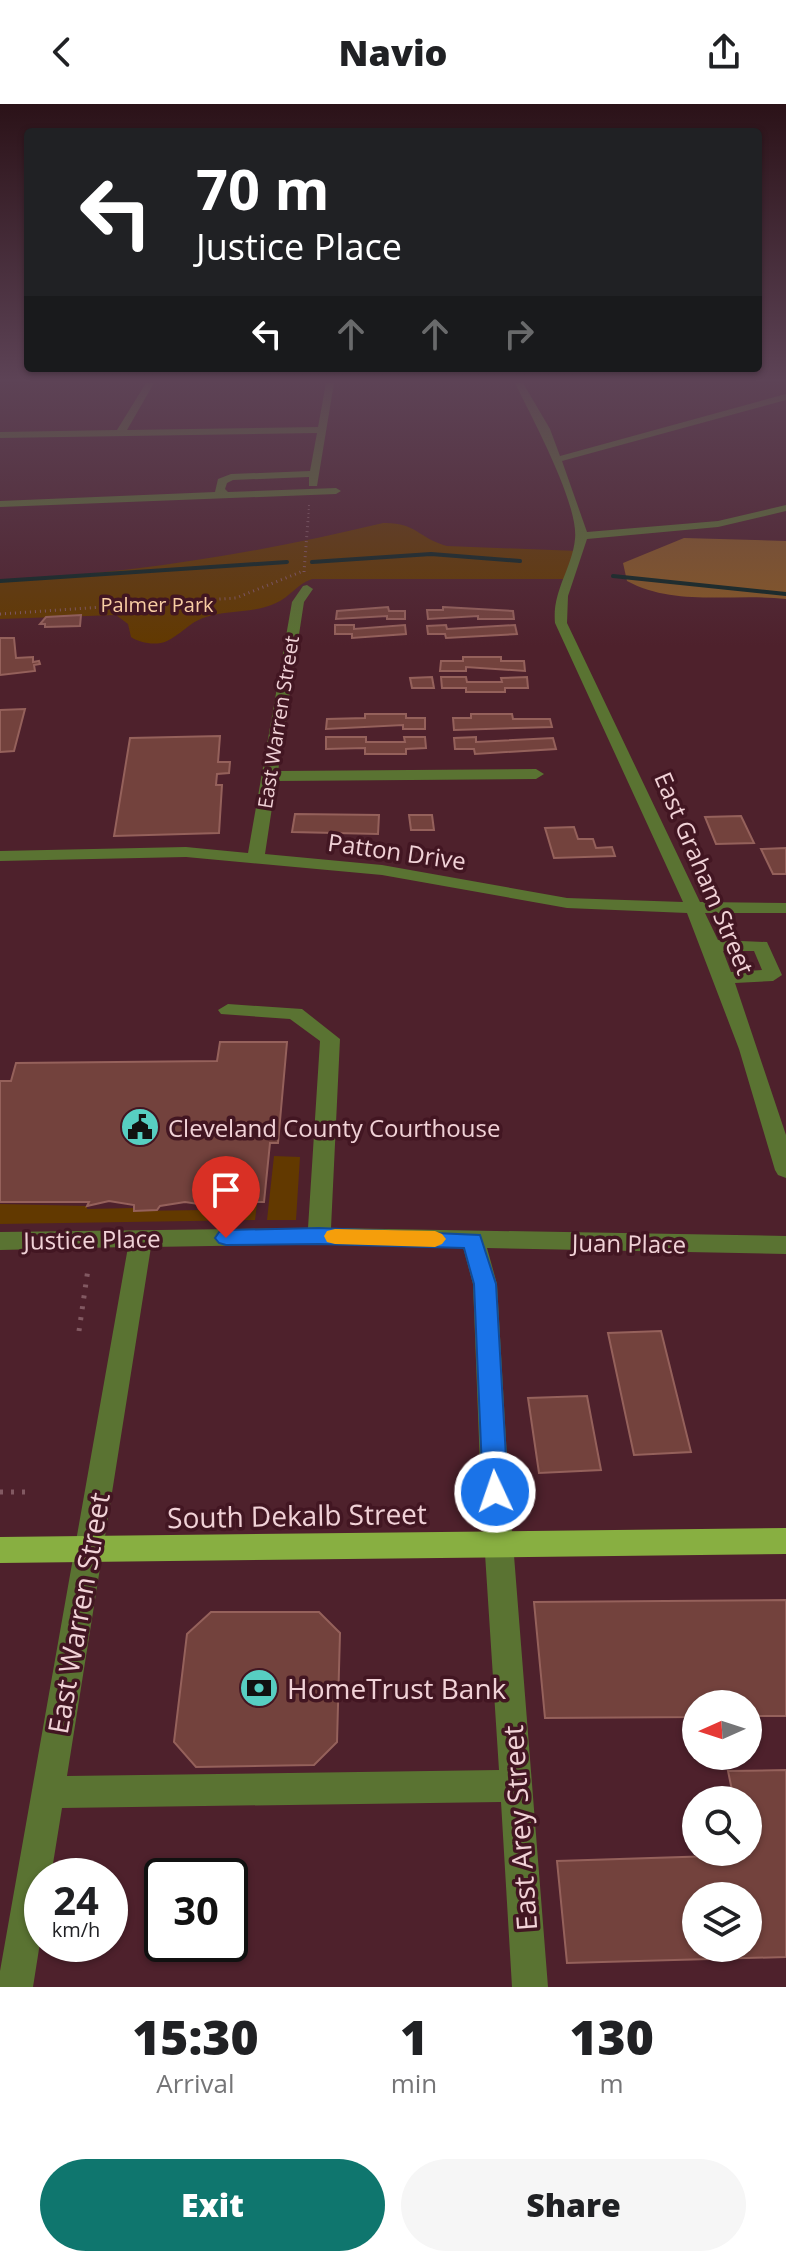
<!DOCTYPE html>
<style>
body{margin:0;font-family:"Open Sans",sans-serif;background:#f6f6f6;color:#202124;height:100vh;display:flex;flex-direction:column;font-size:30px;white-space:nowrap}
*{box-sizing:border-box;margin:0}
p{font-size:26px;color:#757577}
.icon{flex:none;width:44px;height:44px;fill:none;stroke:currentColor;stroke-width:2;stroke-linecap:round;stroke-linejoin:round}
.map{position:relative;height:1883px;overflow:hidden}
.details{display:flex;flex-direction:column;background:#fff;flex:1}
.details>*{flex:none}
.banner{position:absolute;left:24px;top:24px;width:738px;height:244px;border-radius:8px;box-shadow:0 2px 6px #0004;background:#202124;color:#fff;overflow:hidden}
.needle{width:52px;rotate:267deg}
.tools{position:absolute;left:682px;top:1586px;display:grid;gap:16px}
.tools a{display:grid;place-items:center;width:80px;height:80px;border-radius:50%;background:#fff;box-shadow:0 2px 6px #0004;font-size:40px}
.speed{position:absolute;left:24px;top:1754px;display:flex;gap:16px;font-size:40px;font-weight:700;text-align:center}
.speed>*{display:grid;place-content:center;width:104px;height:104px;border-radius:50%;background:#fff;box-shadow:0 2px 6px #0004;line-height:1}
.speed small{font-size:20px;font-weight:400}
.speed .limit{border:4px solid #111;border-radius:12px;background:#fff;color:#111}
.pin{position:absolute;display:grid;place-items:center;width:68px;height:68px;color:#fff;margin:-82px -34px;border-radius:50% 50% 50% 0;rotate:-45deg;box-shadow:0 0 8px #0007}
.pin .icon{rotate:45deg}
.me{position:absolute;width:88px;margin:-44px;rotate:357deg;stroke-linejoin:round;filter:drop-shadow(0 0 6px #0008)}
.turn{display:flex;align-items:center;gap:28px;height:168px;padding:0 40px;font-size:36px}
.turn .icon{width:104px;height:104px;stroke-width:2.5}
.turn b{display:block;font-size:56px;line-height:68px}
.lanes{display:flex;align-items:center;height:76px;padding:0 40px;background:#0003;justify-content:center;gap:40px;direction:ltr}
.lanes .off{opacity:.35}
.eta{display:flex;justify-content:space-evenly;align-items:center;height:136px;text-align:center}
.eta b{font-size:48px;font-weight:800;line-height:56px}
.primary-button{display:flex;gap:16px;margin-top:auto;padding:16px 40px}
.primary-button a{flex:1;height:92px;border-radius:48px;background:#0f766e;color:#fff;font-size:32px;font-weight:800;line-height:92px;text-align:center}
.primary-button a+a{background:#f6f6f6;color:#202124}
header{display:flex;justify-content:space-between;align-items:center;height:104px;padding:0 40px;background:#fff;font-size:36px;font-weight:800}
.map>svg:first-child{display:block}
</style>
<header><svg class="icon" aria-label="back" viewBox="0 0 24 24"><path d="M15 5l-7 7 7 7"/></svg>Navio<svg class="icon" aria-label="share" viewBox="0 0 24 24"><path d="M12 15V3M7 8l5-5 5 5M5 13v7h14v-7"/></svg></header>
<div class="map">
<svg width="786" height="1883" viewBox="0 0 786 1883">
<rect width="100%" height="100%" fill="#4e212c"/>
<path fill="#623900" d="M383,419C416,418 418,434 447,442L579,447L566,475H312C297,480 290,493 276,499C254,510 226,505 203,514C189,519 180,531 167,537C156,542 140,539 131,533L128,520L116,511L0,515V477C132,469 255,450 383,419Z
M274,1052L300,1053L296,1116H267Z
M0,1100L87,1102V1105L134,1104L135,1107L205,1106V1101L257,1100L255,1116L0,1120Z"/>
<path fill="#885924" d="M684,434L786,437V495C734,489 675,503 627,477L623,459Z"/>
<g fill="none" stroke-linecap="round" stroke-linejoin="round">
<path stroke="#0d2623" stroke-width="4" d="M312,458L431,450L520,457
M613,472L786,490
M0,477L287,458"/>
</g>
<path fill="#73423d" stroke="#95615b" stroke-width="2" fill-rule="evenodd" d="M388,503L389,507H405V515H387V512L336,515L337,507Z
M443,503L513,507L514,515H478V512L428,515L427,506H443Z
M81,511L80,522L45,523V520H40L46,513Z
M335,521H354V525L405,521L406,530L352,534V530H335Z
M446,521L447,525L515,521L517,530L446,534L445,530H428L427,522Z
M0,534H14L16,554L33,553V558L39,557L40,560L34,561L35,567L0,571Z
M463,553H501V557H524L525,567L466,563V567H440L441,557H463Z
M432,573L434,584H412L410,574Z
M441,573H466L467,578H502L501,574L527,573L528,584H505V588H466V584H442Z
M25,605L14,647L0,648V606Z
M365,610H406V614H425V625H403V621L326,625L327,615L365,614Z
M471,610H512L513,615H550L552,623L454,626L453,614H471Z
M220,632L218,658H230L229,669L217,670L216,681H222L219,729L114,732L130,634Z
M326,633H366V638H405L404,633H425L426,644L406,645V650H365V644L326,645Z
M476,633V638L553,634L556,645L475,650L474,645H455L454,634Z
M295,710L379,711L378,730L292,728Z
M409,711H432L434,726H411Z
M741,712L754,739L716,740L705,713Z
M574,723L578,735H593L596,744L612,743L615,752L554,754L545,724Z
M786,744V770H773L761,745Z
M220,938H287L278,1039H270L264,1098H206L205,1101L185,1098L160,1102L157,1106L134,1107V1101L109,1097L87,1102L89,1098H0V977H11L16,959L217,957Z
M661,1227L691,1348L634,1351L608,1229Z
M587,1292L601,1366L539,1369L528,1294Z
M786,1496V1612H748V1600H696V1613L545,1614L534,1498Z
M211,1508H319L340,1529L337,1638L314,1661L196,1663L174,1638L187,1530Z
M786,1666V1853L567,1859L557,1757L745,1751V1748H748V1696H734L728,1667ZM696,1792H748V1844H696Z"/>
<g fill="none" stroke-linecap="round" stroke-linejoin="round">
<path stroke="#825962" stroke-width="2" stroke-dasharray="1 3" stroke-linecap="butt" d="M308,418L309,401"/>
<path stroke="#825962" stroke-width="3" stroke-dasharray="1 4" stroke-linecap="butt" d="M304,468L308,416
M0,510L236,494L303,467"/>
<path stroke="#825962" stroke-width="5" stroke-dasharray="3 8" stroke-linecap="butt" d="M79,1227L88,1165
M0,1388H28"/>
<path fill="#5a7332" fill-rule="evenodd" d="M146,279H154L127,326L318,323L326,279H334L317,382H309V373L233,376L227,379L225,385L228,388L336,384L341,387L336,390L0,403V397L215,388L218,375L231,370L310,367L317,329L0,334V328L117,326Z
M515,279H523L550,325L560,352L786,290V296L562,357L587,428L718,417L786,401V407L718,423L587,435L568,492L567,519L700,798L786,799V809H705L718,836L767,838L782,871L773,877L735,879L786,1031V1074L778,1071L775,1066L739,945L687,809L567,804L382,771L186,753L0,757V747L186,743L248,749L292,498L303,482L307,481L313,485L304,498L278,667L536,665L544,670L536,675L276,677L265,750L382,761L567,794L683,798L555,519C552,487 572,465 575,435C579,400 531,312 515,279ZM723,847H754L762,866L731,868Z
M228,900L302,905L340,935L331,1124L786,1132V1150L487,1144L497,1180L509,1388L548,1883H512L501,1698L62,1704L51,1772H42V1826L33,1883H0V1867L128,1143L0,1146V1128L308,1124L320,937L290,915L221,910L218,906ZM319,1140L463,1143L473,1180L481,1388L499,1666L67,1672L151,1143Z"/>
<path fill="#88af41" fill-rule="evenodd" d="M786,1424V1450L0,1459V1433Z"/>
</g>
<linearGradient id="sky" x2="0" y2="1"><stop stop-color="#2b1218"/><stop offset="0.51" stop-color="#5d4356"/><stop offset="1" stop-color="#5d4356" stop-opacity="0"/></linearGradient>
<rect width="786" height="542" fill="url(#sky)"/>
<path fill="#1a73e8" stroke="#114b97" stroke-width="2" d="M319,1124L480,1131L496,1180L508,1388L504,1396L495,1399L487,1396L483,1388L474,1180L464,1144L319,1140L226,1141L219,1139L215,1134L219,1128L226,1126Z"/>
<path fill="#f59e0b" d="M335,1125L435,1127L442,1130L446,1135L442,1140L435,1143L335,1140L327,1138L324,1132L327,1127Z"/>
<defs>
<g id="civic-disc" transform="scale(2)"><circle r="9.5" fill="#57cec2" stroke="#421622"/><path d="M-.6-6.5H3V-4.5H.6V-3L4-1V1h2V6H-6V1h2V-1L-.6-3ZM-1.2 2.5V6h2.4V2.5Z" fill="#111"/></g>
<g id="bank-disc" transform="scale(2)"><circle r="9.5" fill="#57cec2" stroke="#421622"/><path d="M-6-4H6V4H-6ZM0-2.3a2.3 2.3 0 1 0 0 4.6a2.3 2.3 0 1 0 0-4.6Z" fill="#111"/></g>
</defs>
<g fill-rule="evenodd">
<use href="#civic-disc" x="140" y="1023"/>
<use href="#bank-disc" x="259" y="1584"/>
</g>
<g text-anchor="middle" dominant-baseline="central" stroke-width="7" stroke-linejoin="round" paint-order="stroke">
<g font-size="20" fill="#f8cda3" stroke="#421622">
<text x="157" y="500">Palmer Park</text>
</g>
<g font-size="20" fill="#f1d2d7" stroke="#421622">
<text transform="translate(278 618) rotate(-81)">East Warren Street</text>
</g>
<g font-size="24" fill="#f1d2d7" stroke="#421622">
<text transform="translate(397 747) rotate(8)">Patton Drive</text>
<text transform="translate(705 769) rotate(67)">East Graham Street</text>
<text transform="translate(92 1135) rotate(-1)">Justice Place</text>
<text transform="translate(629 1139) rotate(1)">Juan Place</text>
</g>
<g font-size="24" fill="#f1d2d7" stroke="#421622" text-anchor="start">
<text x="168" y="1023">Cleveland County Courthouse</text>
</g>
<g font-size="28" fill="#f1d2d7" stroke="#421622">
<text transform="translate(297 1411) rotate(-1)">South Dekalb Street</text>
<text transform="translate(78 1509) rotate(-80)">East Warren Street</text>
<text transform="translate(519 1724) rotate(-94)">East Arey Street</text>
</g>
<g font-size="28" fill="#f1d2d7" stroke="#421622" text-anchor="start">
<text x="287" y="1584">HomeTrust Bank</text>
</g>
</g>
</svg>
<div class="tools">
<a><svg class="needle" viewBox="-14 -14 28 28"><path d="M0-13l5 13h-10z" fill="#e53935"/><path d="M0 13l5-13h-10z" fill="#757577"/></svg></a>
<a><svg class="icon" aria-label="search" viewBox="0 0 24 24"><circle cx="10" cy="10" r="6"/><path d="M15 15l6 6"/></svg></a>
<a><svg class="icon" aria-label="layers" viewBox="0 0 24 24"><path d="M12 4l9 5-9 5-9-5zM3 14l9 5 9-5"/></svg></a>
</div>
<div class="speed"><div>24<small>km/h</small></div><div class="limit">30</div></div>
<div class="pin" style="left:226px;top:1134px;background:#d93025"><svg class="icon" aria-label="arrive" viewBox="0 0 24 24"><path d="M6 21V4h12l-3 4 3 4H6"/></svg></div>
<svg class="me" style="left:495px;top:1388px" viewBox="-20 -20 40 40"><circle r="17" fill="#1a73e8" stroke="#fff" stroke-width="3"/><path d="M0-11L8 9 0 5-8 9z" fill="#fff"/></svg>
<div class="banner">
<div class="turn"><svg class="icon" aria-label="left" viewBox="0 0 24 24"><path d="M17 20v-9H6M10 6l-5 5 5 5"/></svg><div><b>70 m</b>Justice Place</div></div>
<div class="lanes"><svg class="icon" aria-label="left" viewBox="0 0 24 24"><path d="M17 20v-9H6M10 6l-5 5 5 5"/></svg><svg class="icon off" aria-label="ahead" viewBox="0 0 24 24"><path d="M12 20V5M6 11l6-6 6 6"/></svg><svg class="icon off" aria-label="ahead" viewBox="0 0 24 24"><path d="M12 20V5M6 11l6-6 6 6"/></svg><svg class="icon off" aria-label="right" viewBox="0 0 24 24"><path d="M7 20v-9h11M14 6l5 5-5 5"/></svg></div>
</div>
</div>
<section class="details">
<div class="eta">
<div><b>15:30</b><p>Arrival</p></div>
<div><b>1</b><p>min</p></div>
<div><b>130</b><p>m</p></div>
</div>
<div class="primary-button"><a>Exit</a><a>Share</a></div>
</section>
